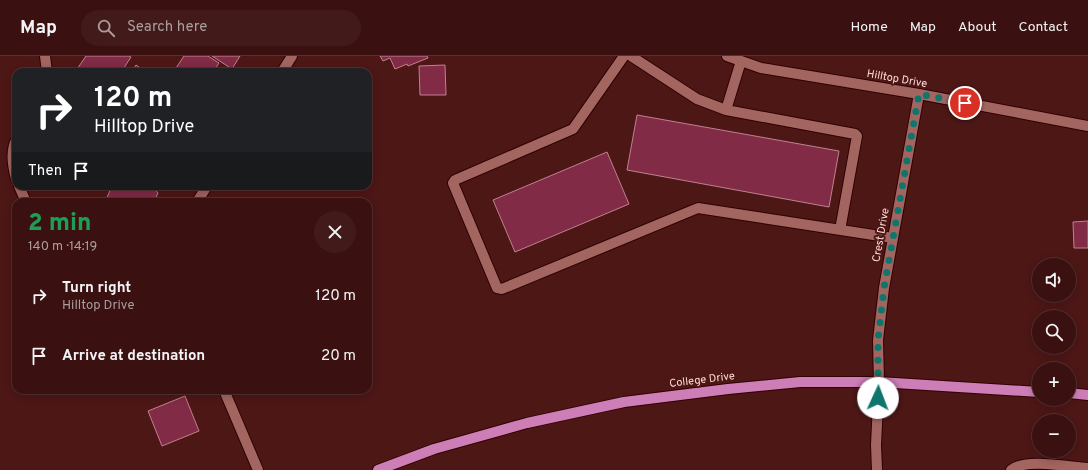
<!DOCTYPE html>
<meta charset="utf-8">
<style>
body{margin:0;font-family:Overpass,sans-serif;background:#411a19;color:#f1f3f6;height:100vh;display:flex;flex-direction:column;font-size:15px;white-space:nowrap}
*{box-sizing:border-box;margin:0}
p{font-size:13px;color:#ab9d9f}
.icon{flex:none;width:22px;height:22px;fill:none;stroke:currentColor;stroke-width:2;stroke-linecap:round;stroke-linejoin:round}
.map{position:relative;flex:1;overflow:hidden}
.sheet{position:absolute;left:12px;top:142px;width:360px;height:196px;display:flex;flex-direction:column;background:#3a1110;border-radius:12px;box-shadow:0 2px 10px #0003,0 0 0 1px #543130}
.sheet>*{flex:none}
.guide{position:absolute;left:12px;top:12px;width:360px;height:122px;border-radius:12px;box-shadow:0 2px 10px #0003,0 0 0 1px #543130;background:#202124;color:#fff;overflow:hidden}
.controls{position:absolute;left:1032px;top:202px;display:grid;gap:8px}
.controls a{display:grid;place-items:center;width:44px;height:44px;border-radius:50%;background:#3a1110;box-shadow:0 2px 10px #0003,0 0 0 1px #543130;font-size:20px}
.pin{position:absolute;display:grid;place-items:center;width:34px;height:34px;color:#fff;margin:-17px;border:2px solid #fff;border-radius:50%;box-shadow:0 1px 4px #0007}
.me{position:absolute;width:44px;margin:-22px;rotate:2deg;stroke-linejoin:round;filter:drop-shadow(0 0 3px #0008)}
.turn{display:flex;align-items:center;gap:14px;height:84px;padding:0 16px;font-size:18px}
.turn .icon{width:52px;height:52px;stroke-width:2.5}
.turn b{display:block;font-size:28px;line-height:34px}
.then{display:flex;align-items:center;height:38px;padding:0 16px;background:#0003;gap:8px;font-size:15px}
.round{display:grid;place-items:center;flex:none;width:42px;height:42px;border-radius:21px;background:#411a19}
.overview{display:flex;align-items:center;justify-content:space-between;height:68px;padding:0 16px}
h1{font-size:24px;font-weight:800;line-height:30px;color:#1e9e55}
ul{padding:0;list-style:none}
li{display:flex;align-items:center;gap:12px;height:60px;padding:0 16px}
li div{flex:1}
li b{display:block;font-size:15px}
li em{font-style:normal}
header{display:flex;align-items:center;gap:24px;box-sizing:border-box;height:56px;padding:0 20px;background:#3a1110;border-bottom:1px solid #543130}
header strong{font-size:19px}
nav{display:flex;gap:22px;margin-inline-start:auto;font-size:14px}
.search{width:280px;height:36px;background:#411a19;display:flex;align-items:center;gap:10px;box-sizing:border-box;padding:0 14px;border-radius:22px;color:#ab9d9f;font-size:15px}
.map>svg:first-child{display:block}
</style>
<header>
<strong>Map</strong>
<div class="search"><svg class="icon" aria-label="search" viewBox="0 0 24 24"><circle cx="10" cy="10" r="6"/><path d="M15 15l6 6"/></svg>Search here</div>
<nav><a>Home</a><a>Map</a><a>About</a><a>Contact</a></nav>
</header>
<div class="map">
<svg width="1088" height="414" viewBox="0 0 1088 414">
<rect width="100%" height="100%" fill="#4d1716"/>
<path fill="#812b46" stroke="#c18190" d="M86,0H129L131,1L122,15L119,13L117,16H105L100,13L97,16H75Z
M184,0H208L219,7L213,16H183L176,12Z
M212,0H240L232,13Z
M380,0H427L428,2L408,10L407,8L395,13L390,2L383,5Z
M136,9L146,16H132Z
M445,9L446,39H420L419,10Z
M637,59L839,95L829,151L627,114Z
M607,96L629,148L515,196L493,144Z
M112,130H152L158,137L154,146H105Z
M1088,165V192H1074L1073,166Z
M185,340L199,375L162,390L148,355Z"/>
<g fill="none" stroke-linecap="round" stroke-linejoin="round">
<g stroke="#300002" stroke-width="12">
<path id="minor" d="M45,0L47,16
M624,0L573,73L455,124L453,127L497,232L502,233L698,152L893,182
M631,0L697,43L726,54
M727,0L761,12L919,38L1088,70
M741,5L726,54L855,78L857,80L840,174
M282,16L292,0
M16,84C10,96 13,111 16,123
M19,130L26,146
M197,146L207,130
M224,334L258,414
M877,414L876,389L879,326L878,284L884,232L919,38
M1011,414C1025,402 1069,411 1088,412"/>
</g>
<g stroke="#300002" stroke-width="12">
<path id="major" d="M1069,337L1088,339
M378,414L434,393L527,367L624,346L728,333L800,326H879L1039,336"/>
</g>
<use href="#minor" stroke="#a36560" stroke-width="10"/>
<use href="#major" stroke="#ce7eb7" stroke-width="10"/>
</g>
<g fill="none" stroke-linecap="round" stroke-linejoin="round">
<path stroke="#0f766e" stroke-width="7" stroke-dasharray="0 12.6" d="M878,342V284L884,232L919,38L965,47"/>
</g>
<g text-anchor="middle" dominant-baseline="central" stroke-width="4" stroke-linejoin="round" paint-order="stroke">
<g font-size="11" fill="#fdd9d5" stroke="#4d1716">
<text transform="translate(897 23) rotate(10)">Hilltop Drive</text>
<text transform="translate(881 179) rotate(-80)">Crest Drive</text>
<text transform="translate(702 324) rotate(-7)">College Drive</text>
</g>
</g>
</svg>
<div class="controls">
<a><svg class="icon" aria-label="sound" viewBox="0 0 24 24"><path d="M4 9h4l5-4v14l-5-4H4zM17 9q2 3 0 6"/></svg></a>
<a><svg class="icon" aria-label="search" viewBox="0 0 24 24"><circle cx="10" cy="10" r="6"/><path d="M15 15l6 6"/></svg></a>
<a>+</a>
<a>−</a>
</div>
<div class="pin" style="left:965px;top:47px;background:#d93025"><svg class="icon" aria-label="arrive" viewBox="0 0 24 24"><path d="M6 21V4h12l-3 4 3 4H6"/></svg></div>
<svg class="me" style="left:878px;top:342px" viewBox="-20 -20 40 40"><circle r="19" fill="#fff"/><path d="M0-13L10 11 0 6-10 11z" fill="#0f766e"/></svg>
<div class="guide">
<div class="turn"><svg class="icon" aria-label="right" viewBox="0 0 24 24"><path d="M7 20v-9h11M14 6l5 5-5 5"/></svg><div><b>120 m</b>Hilltop Drive</div></div>
<div class="then">Then<svg class="icon" aria-label="arrive" viewBox="0 0 24 24"><path d="M6 21V4h12l-3 4 3 4H6"/></svg></div>
</div>
<section class="sheet">
<div class="overview"><div><h1>2 min</h1><p>140 m · 14:19</p></div><a class="round"><svg class="icon" aria-label="close" viewBox="0 0 24 24"><path d="M6 6l12 12M18 6L6 18"/></svg></a></div>
<ul>
<li><svg class="icon" aria-label="right" viewBox="0 0 24 24"><path d="M7 20v-9h11M14 6l5 5-5 5"/></svg><div><b>Turn right</b><p>Hilltop Drive</p></div><em>120 m</em></li>
<li><svg class="icon" aria-label="arrive" viewBox="0 0 24 24"><path d="M6 21V4h12l-3 4 3 4H6"/></svg><div><b>Arrive at destination</b></div><em>20 m</em></li>
</ul>
</section>
</div>
